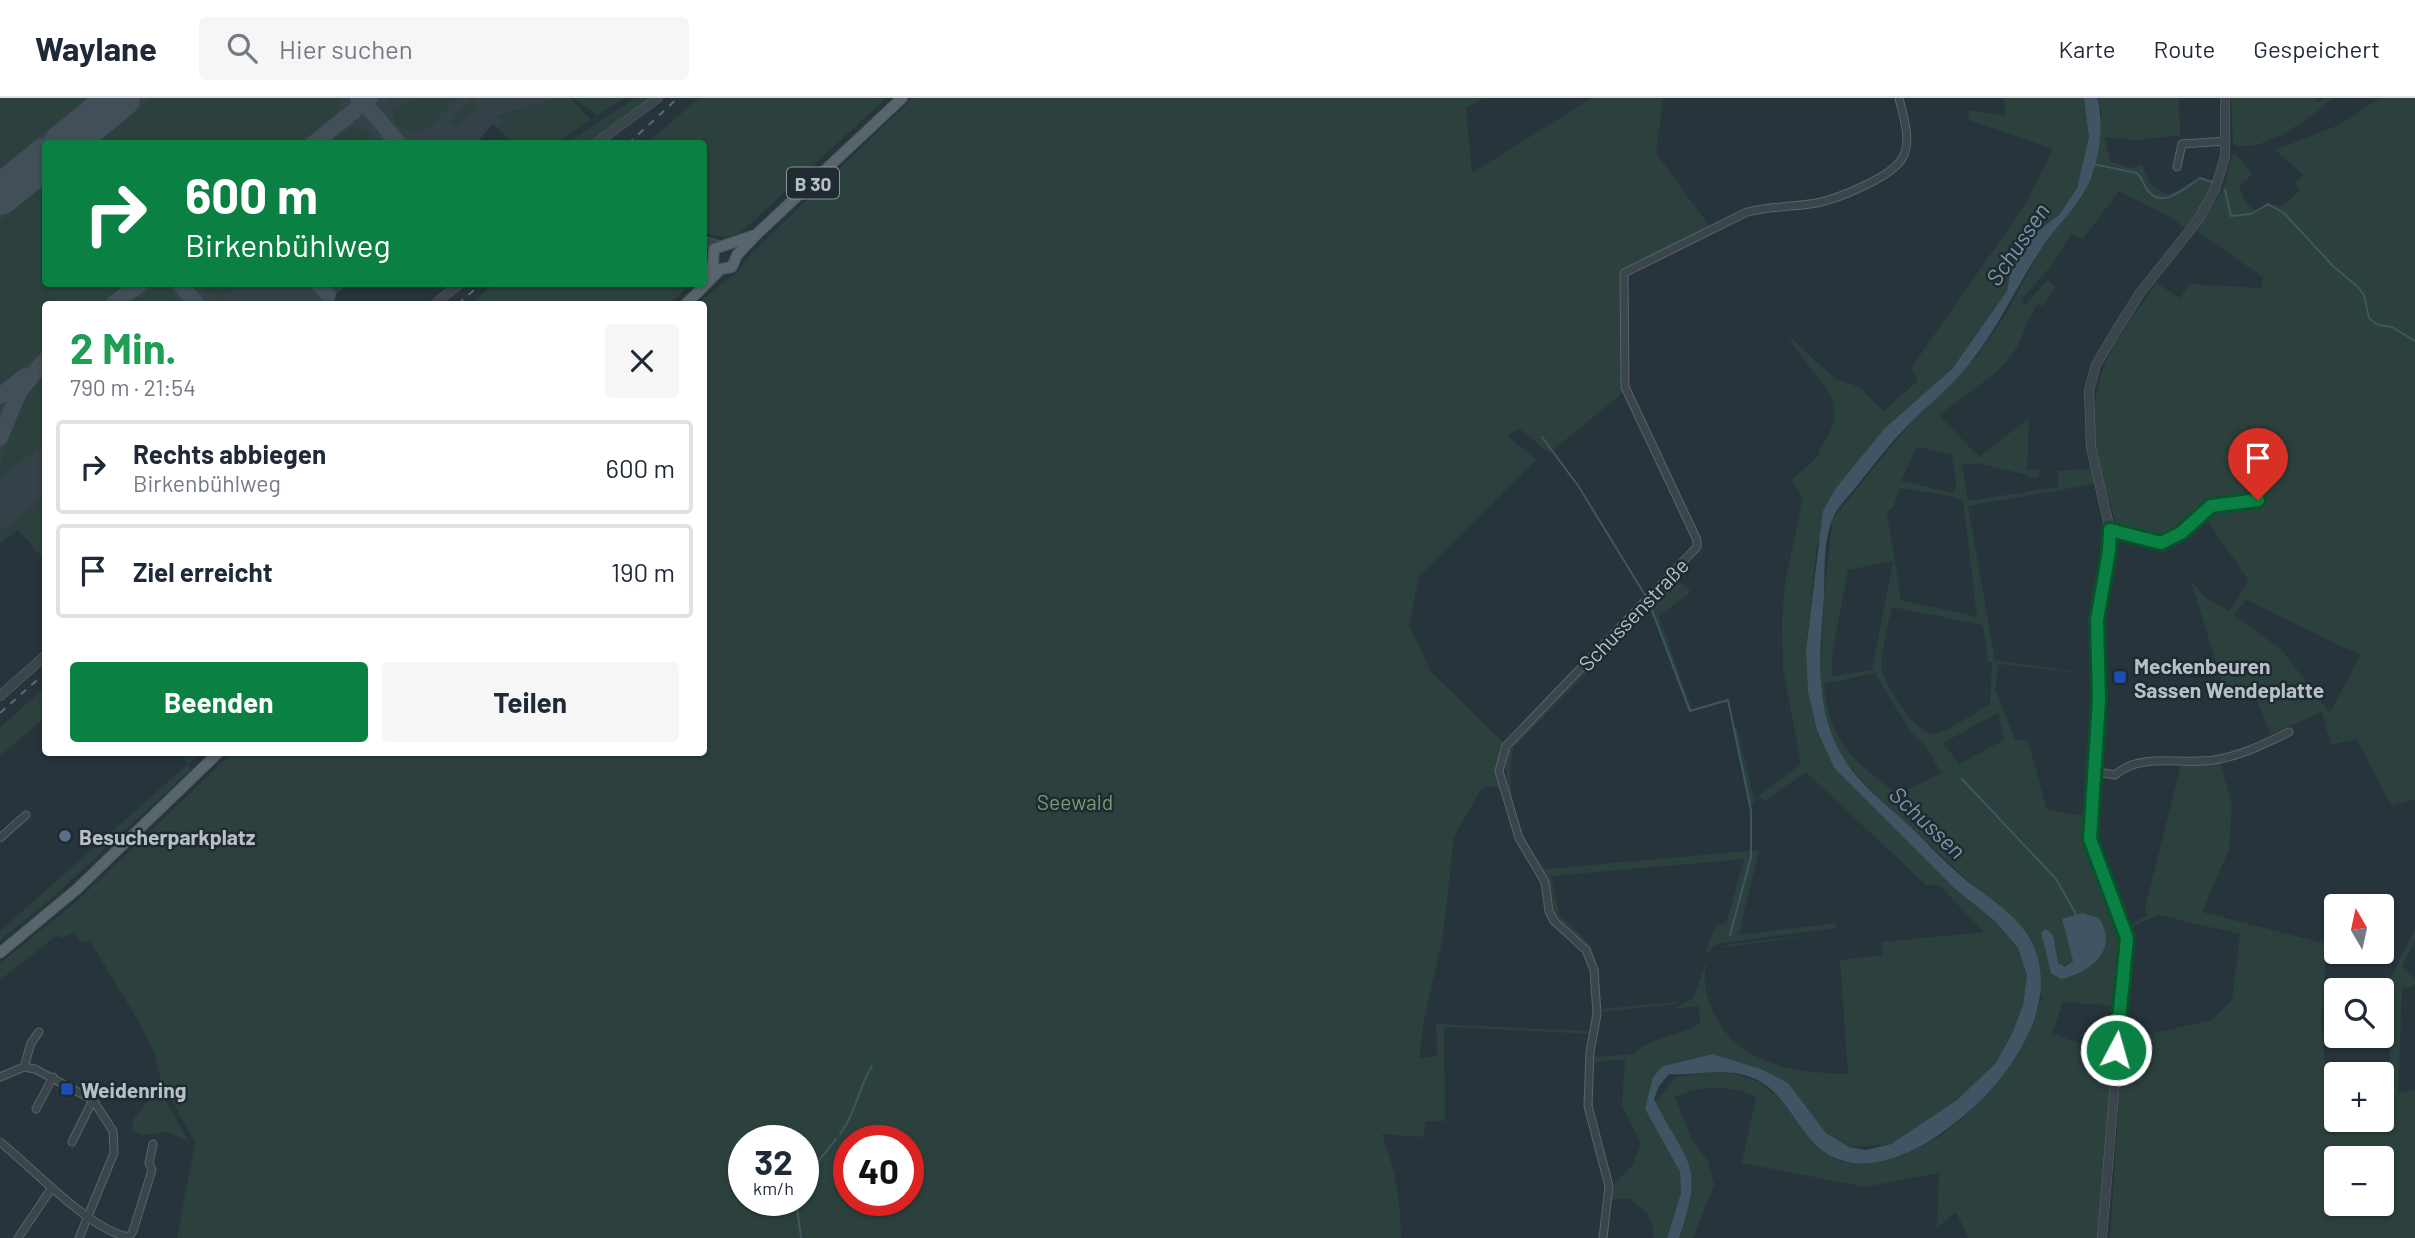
<!DOCTYPE html>
<html lang="de">
<meta charset="utf-8">
<style>
body{margin:0;font-family:Barlow,sans-serif;background:#f6f6f7;color:#1f2937;height:100vh;display:flex;flex-direction:column;font-size:26px;white-space:nowrap}
*{box-sizing:border-box;margin:0}
p{font-size:23px;color:#747a83}
.icon{flex:none;width:38px;height:38px;fill:none;stroke:currentColor;stroke-width:2;stroke-linecap:round;stroke-linejoin:round}
.map{position:relative;flex:1;overflow:hidden}
.details{position:absolute;left:42px;top:203px;width:665px;height:455px;display:flex;flex-direction:column;background:#fff;border-radius:7px;box-shadow:0 2px 5px #0004}
.details>*{flex:none}
.guide{position:absolute;left:42px;top:42px;width:665px;height:147px;border-radius:7px;box-shadow:0 2px 5px #0004;background:#0b8043;color:#fff;overflow:hidden}
.needle{width:46px;rotate:351deg}
.tools{position:absolute;left:2324px;top:796px;display:grid;gap:14px}
.tools a{display:grid;place-items:center;width:70px;height:70px;border-radius:7px;background:#fff;box-shadow:0 2px 5px #0004;font-size:35px}
.speed{position:absolute;left:728px;top:1027px;display:flex;gap:14px;font-size:35px;font-weight:700;text-align:center}
.speed>*{display:grid;place-content:center;width:91px;height:91px;border-radius:50%;background:#fff;box-shadow:0 2px 5px #0004;line-height:1}
.speed small{font-size:18px;font-weight:400}
.speed .limit{border:10px solid #d22;background:#fff;color:#111}
.pin{position:absolute;display:grid;place-items:center;width:60px;height:60px;color:#fff;margin:-72px -30px;border-radius:50% 50% 50% 0;rotate:-45deg;box-shadow:0 0 7px #0007}
.pin .icon{rotate:45deg}
.me{position:absolute;width:77px;margin:-38px;rotate:6deg;stroke-linejoin:round;filter:drop-shadow(0 0 5px #0008)}
.turn{display:flex;align-items:center;gap:24px;height:147px;padding:0 28px;font-size:32px}
.turn .icon{width:91px;height:91px;stroke-width:2.5}
.turn b{display:block;font-size:49px;line-height:60px}
.round{display:grid;place-items:center;flex:none;width:74px;height:74px;border-radius:7px;background:#f6f6f7}
.head{display:flex;align-items:center;justify-content:space-between;height:119px;padding:0 28px}
h1{font-size:42px;font-weight:700;line-height:52px;color:#1e9e55}
.cta{display:flex;gap:14px;margin-top:auto;padding:14px 28px}
.cta a{flex:1;height:80px;border-radius:7px;background:#0b8043;color:#fff;font-size:28px;font-weight:700;line-height:80px;text-align:center}
.cta a+a{background:#f6f6f7;color:#1f2937}
ul{padding:0;list-style:none}
li{display:flex;align-items:center;gap:21px;height:94px;margin:0 14px 10px;padding:0 14px;border:4px solid #e0e1e3;border-radius:7px}
li div{flex:1}
li b{display:block;font-size:26px}
li em{font-style:normal}
header{display:flex;align-items:center;gap:42px;box-sizing:border-box;height:98px;padding:0 35px;background:#fff;border-bottom:2px solid #e0e1e3}
header strong{font-size:33px}
nav{display:flex;gap:38px;margin-inline-start:auto;font-size:24px}
.search{width:490px;height:63px;background:#f6f6f7;display:flex;align-items:center;gap:18px;box-sizing:border-box;padding:0 24px;border-radius:7px;color:#747a83;font-size:26px}
.map>svg:first-child{display:block}
</style>
<header>
<strong>Waylane</strong>
<div class="search"><svg class="icon" aria-label="search" viewBox="0 0 24 24"><circle cx="10" cy="10" r="6"/><path d="M15 15l6 6"/></svg>Hier suchen</div>
<nav><a>Karte</a><a>Route</a><a>Gespeichert</a></nav>
</header>
<div class="map">
<svg width="2415" height="1140" viewBox="0 0 2415 1140">
<rect width="100%" height="100%" fill="#27343c"/>
<path fill="#354149" d="M0,0H558L497,18L502,24L497,30L493,26L476,45L46,46V186H348L325,206H46L45,406L0,443Z"/>
<path fill="#2c413d" fill-rule="evenodd" d="M0,0H86L0,70Z
M152,0H341V2L337,15L300,45H95Z
M390,0H395L392,3L393,15L412,0H457L431,28L412,35L395,26Z
M558,0H570L591,22L557,45H514L497,30L502,24L497,19Z
M573,0H625L597,17Z
M635,0H653L589,45L566,46Z
M699,0H886L739,136L725,139L704,135V46L647,45Z
M913,0H1483L1466,10L1472,75L1592,0H1663L1656,55L1710,129L1628,168L1621,176L1620,277L1624,294L1549,355L1520,331L1507,337L1536,362L1419,478L1409,527L1431,574L1504,645C1498,659 1493,676 1501,689H1486L1480,693L1454,739L1443,839L1424,921L1419,960L1437,958L1436,926L1591,933V936L1444,929L1445,1023H1426L1423,1039L1382,1036C1395,1071 1401,1103 1401,1140H177L195,1044L161,983L154,954L140,926L90,843L81,845L74,835L61,840L57,837L0,882V865L76,804L232,655L704,654V206H697L737,174L752,155ZM744,1043H803V1102H744ZM849,1043H908V1102H849Z
M2004,0H2084L2089,39L2077,90L2060,116L2033,137L2011,169L2007,193L1952,271L1885,330L1817,446L1806,552L1808,594L1817,632L1834,670L1953,789L1996,824L2018,850L2027,877L2023,907L2012,936L1995,966L1957,1002L1891,1046L1849,1049L1826,1035L1788,985L1761,971L1713,956L1663,968L1645,1011L1680,1074L1681,1095L1667,1140H1653C1655,1119 1645,1113 1629,1100L1612,1102V1088L1633,1067L1641,1046L1622,1008L1625,961L1591,965L1600,917L1594,959L1634,956C1651,937 1679,940 1700,925L1699,908L1673,911L1693,900C1705,875 1702,853 1732,846L1821,836L1721,850L1709,859C1702,880 1704,891 1712,911C1734,966 1795,975 1848,976L1840,862L1883,857L1882,844L1984,834L1939,787H1926L1806,674L1766,702L1757,699L1801,666L1783,571L1782,524L1785,484L1803,400L1792,382L1820,356L1818,353C1861,298 1809,282 1789,238L1835,281L1860,289L1883,313L1918,283L1911,270L2023,110L2053,51L1969,22L1968,12L2006,18Z
M2097,0H2179L2180,37L2137,42L2104,39L2111,64L2131,70L2142,67L2150,85L2164,96C2187,95 2191,73 2215,85L2186,131L2169,118L2119,93L2083,141L2071,137L2050,169L2022,201L2024,208L2048,182L2056,189L2043,208L2038,206C2026,221 2024,240 2013,255C1995,280 1963,298 1939,317L1979,359L2029,320L2027,371L2039,372V379L2028,381L2027,377L1978,365L1962,367L1968,403L2058,389V373L2091,371L2095,386L1968,408L1995,562L2095,577L1999,566L1995,590L2015,641L2028,643L2047,712L2086,718C2085,761 2110,788 2122,826C2130,850 2120,883 2118,908L2063,904L2052,936L2085,947L2113,951L2099,1140H1969L1956,1114L1937,1130L1939,1075L1865,1089L1742,1065L1756,998C1728,988 1703,986 1675,999L1691,1040L1708,1063L1714,1087L1693,1140H1679C1705,1066 1687,1067 1655,1004L1676,979L1722,972L1760,984L1779,1000L1816,1047L1840,1064L1869,1065L1939,1039L1967,1016L2002,978L2025,942L2042,901L2028,838L1867,689L1844,662L1829,631L1820,592L1824,496L1833,420L1913,322L1977,258L2004,219L2041,151L2082,98L2093,75L2102,17ZM1917,349L1952,356L1956,386L1953,395L1901,383ZM1903,390L1955,399L1963,404L1977,519L1901,502L1887,414L1893,409L1900,391ZM1893,463L1872,572L1832,578V557L1848,472ZM1892,509L1983,527L1988,564H1992L1990,606C1977,613 1946,636 1932,636C1916,635 1886,588 1882,573C1879,561 1889,523 1892,509ZM1875,575L1910,633L1926,649L1941,675L1898,696C1854,663 1829,645 1824,586ZM1998,615L2004,642L1959,666L1943,645ZM2062,821L2092,868L2051,875L2043,841L2053,837L2058,865L2065,870L2073,863Z
M2231,0H2316L2317,5L2323,0H2332C2313,18 2261,58 2233,46Z
M2380,0H2415V701L2392,708L2356,641L2331,647L2322,614L2271,636L2254,595L2228,604L2191,483L2205,499L2229,513L2249,483L2204,418L2166,449L2116,439C2117,414 2103,390 2099,366C2083,279 2110,251 2157,185L2180,200L2190,186L2261,190L2263,179L2197,133L2224,89L2232,57L2236,56L2252,77L2239,88L2245,103L2256,113L2268,106L2283,108L2300,92L2295,86L2303,77L2275,52L2339,27ZM2246,502L2360,557L2330,615L2281,551L2234,517Z
M470,2L474,3L479,11L455,29L450,24Z
M352,29L367,32L376,43L326,45Z
M45,86L46,186H127L101,206H46L45,251L0,287V123Z
M162,186L181,206H126L130,203Z
M199,186H241L222,201L218,195L208,196Z
M493,186H690L670,206H471Z
M45,272V344L0,381C0,344 20,300 45,272Z
M45,397V462L18,432L0,446V434Z
M1673,477L1691,494L1659,518L1692,612L1688,613L1655,524L1648,512L1514,649C1503,680 1517,750 1546,771L1759,752L1739,837L1836,825L1837,830L1728,844L1715,847L1705,856L1716,827L1726,825L1744,761L1551,778L1560,818L1590,846L1596,865L1601,911L1678,904L1687,900L1675,906L1604,914L1600,909L1593,864L1556,822L1546,778L1526,748L1509,698L1505,661L1517,639Z
M45,589V619L0,658V630Z
M1733,630H1737L1755,706L1749,707Z
M181,655H200L188,666L189,673L50,802L0,842V833L188,666Z
M2220,663L2232,707L2229,751L2202,814L2327,846L2321,922L2329,1016L2336,1014V1022H2382V1001L2390,998V881L2415,830V843L2402,868L2415,880V887L2402,891L2398,996L2415,992V1140H2110L2123,942L2212,922L2232,902L2240,836L2159,817L2131,829L2130,827L2147,817L2145,809L2181,667ZM2336,1060H2382V1106H2336Z
M157,993L168,1006L189,1044L168,1034L141,1037L131,1031L134,1020Z"/>
<path fill="#3f5563" d="M2084,0H2097C2104,23 2100,54 2092,77C2083,104 2059,125 2043,148C2013,193 1995,239 1958,279C1944,295 1927,308 1912,323C1892,343 1874,366 1856,389C1849,398 1837,409 1833,420C1823,442 1825,475 1824,498C1820,553 1813,610 1843,659C1857,684 1882,703 1903,722C1922,739 1939,759 1959,776C1981,796 2014,813 2029,839C2056,887 2033,937 2003,977C1968,1023 1875,1099 1818,1049C1797,1030 1786,999 1761,984C1730,966 1701,978 1669,976L1659,988L1654,1001C1686,1066 1706,1063 1679,1140H1667L1681,1095L1680,1074L1645,1011L1653,979L1663,968L1713,956L1761,971L1788,985L1826,1035L1849,1049L1866,1052L1891,1046L1957,1002L1995,966L2012,936L2023,907L2027,877L2018,850L1996,824L1953,789L1834,670L1817,632L1808,594L1806,552L1823,413L1836,390L1885,330L1952,271L2007,193L2011,169L2033,137L2060,116L2077,90L2089,39Z
M2083,815L2099,820C2119,851 2092,874 2061,881L2051,875L2041,834L2046,831L2053,837L2058,865L2065,869L2073,863L2062,821Z"/>
<g fill="none" stroke-linecap="round" stroke-linejoin="round">
<path stroke="#3f5563" stroke-width="2" d="M2093,66L2137,75C2143,81 2144,89 2149,94C2164,111 2187,88 2200,80L2212,84
M2225,92L2231,118L2251,116L2268,106L2284,115L2333,168L2358,189L2364,197L2369,220L2378,227L2392,229L2415,243
M1542,339L1579,389L1645,497
M1649,504L1690,613L1728,602L1751,712V759L1730,837
M1962,681L2056,781L2076,816
M840,1036C856,1015 858,990 872,968
M803,1083L836,1041
M796,1102L801,1140"/>
<path stroke="#424f58" stroke-width="16" d="M358,0C374,14 385,30 399,46
M313,46L370,0
M0,101L22,79
M180,186L197,206
M319,186L328,197
M113,206L140,186
M0,298L25,278
M0,340L19,294L46,261"/>
<path stroke="#424f58" stroke-width="40" d="M64,46L120,0
M0,97L46,60"/>
<g stroke="#59636a" stroke-width="9">
<path id="minor" d="M2177,69L2182,46L2226,43
M2110,432L2161,445L2181,435L2211,408L2258,402
M2093,673L2115,677C2140,654 2182,667 2214,662C2241,658 2264,646 2289,634
M0,740L26,717
M24,969L31,945L39,934
M0,979L24,969L35,971L93,1002L113,1033L114,1055L79,1140
M36,1011L53,979
M0,1044C32,1069 90,1133 129,1139L133,1133L152,1072L149,1065L153,1046
M72,1044L93,1002
M18,1140L51,1091
M1603,1140L1609,1088L1588,1008L1590,954L1597,916L1594,872L1586,852L1554,823L1549,813L1545,784L1519,740L1499,673L1506,648L1697,449V442L1625,289L1624,175L1747,114C1770,108 1794,109 1817,105C1839,100 1893,79 1903,59C1912,42 1903,18 1899,0"/>
</g>
<g stroke="#59636a" stroke-width="10">
<path id="tertiary" d="M595,46L658,0
M704,143L718,147
M435,206L459,186
M0,598L46,557
M2102,1140L2127,840L2090,741L2099,603L2097,522L2109,453L2110,432L2091,349L2089,292L2096,267L2116,233L2140,195L2198,122L2215,91L2225,59V0"/>
</g>
<g stroke="#475158" stroke-width="12">
<path id="primary" d="M704,185L713,166L714,151L752,138
M686,206L721,171L732,169L737,157L757,136L902,0
M0,855L77,791L219,654"/>
</g>
<use href="#minor" stroke="#3b454c" stroke-width="7"/>
<use href="#tertiary" stroke="#3b454c" stroke-width="9"/>
<use href="#primary" stroke="#59656c" stroke-width="10"/>
<path stroke="#5d6a73" stroke-width="2" stroke-dasharray="7 7" stroke-linecap="butt" d="M628,46L678,0
M458,206L481,186
M0,615L46,574"/>
</g>
<g fill="none" stroke-linecap="round" stroke-linejoin="round">
<g stroke="#07532c" stroke-width="18">
<path id="route" d="M2116,952L2127,840L2090,741L2099,603L2097,522L2109,453L2110,432L2161,445L2181,435L2211,408L2258,402"/>
</g>
<use href="#route" stroke="#0b8043" stroke-width="12"/>
</g>
<g fill="#1a4fb4" stroke="#202a31" stroke-width="2.5">
<rect x="2113" y="572" width="14" height="14" rx="3.5"/>
<rect x="60" y="984" width="14" height="14" rx="3.5"/>
</g>
<circle fill="#5c6f8a" stroke="#202a31" stroke-width="2.5" cx="65" cy="738" r="7"/>
<g text-anchor="middle" dominant-baseline="central" stroke-width="5" stroke-linejoin="round" paint-order="stroke">
<rect fill="#202a31" stroke="#8a939a" stroke-width="2" x="787" y="69.5" width="52" height="31" rx="5"/>
<g font-size="19" font-weight="bold" fill="#b7c0c7">
<text x="813" y="85">B 30</text>
</g>
<g font-size="21" fill="#b7c0c7" stroke="#202a31">
<text transform="translate(1633 516) rotate(-46)">Schussenstraße</text>
</g>
<g font-size="21" font-weight="bold" fill="#b7c0c7" stroke="#202a31" text-anchor="start">
<text x="2134" y="567">Meckenbeuren<tspan x="2134" dy="24">Sassen Wendeplatte</tspan></text>
<text x="79" y="738">Besucherparkplatz</text>
<text x="81" y="991">Weidenring</text>
</g>
<g font-size="21" fill="#779b79" stroke="#202a31">
<text x="1075" y="703">Seewald</text>
</g>
<g font-size="23" font-style="italic" fill="#7b96a7" stroke="#202a31">
<text transform="translate(2017 146) rotate(-56)">Schussen</text>
<text transform="translate(1928 724) rotate(43)">Schussen</text>
</g>
</g>
</svg>
<div class="tools">
<a><svg class="needle" viewBox="-14 -14 28 28"><path d="M0-13l5 13h-10z" fill="#e53935"/><path d="M0 13l5-13h-10z" fill="#747a83"/></svg></a>
<a><svg class="icon" aria-label="search" viewBox="0 0 24 24"><circle cx="10" cy="10" r="6"/><path d="M15 15l6 6"/></svg></a>
<a>+</a>
<a>−</a>
</div>
<div class="speed"><div>32<small>km/h</small></div><div class="limit">40</div></div>
<div class="pin" style="left:2258px;top:402px;background:#d93025"><svg class="icon" aria-label="arrive" viewBox="0 0 24 24"><path d="M6 21V4h12l-3 4 3 4H6"/></svg></div>
<svg class="me" style="left:2116px;top:952px" viewBox="-20 -20 40 40"><circle r="17" fill="#0b8043" stroke="#fff" stroke-width="3"/><path d="M0-11L8 9 0 5-8 9z" fill="#fff"/></svg>
<div class="guide">
<div class="turn"><svg class="icon" aria-label="right" viewBox="0 0 24 24"><path d="M7 20v-9h11M14 6l5 5-5 5"/></svg><div><b>600 m</b>Birkenbühlweg</div></div>
</div>
<section class="details">
<div class="head"><div><h1>2 Min.</h1><p>790 m · 21:54</p></div><a class="round"><svg class="icon" aria-label="close" viewBox="0 0 24 24"><path d="M6 6l12 12M18 6L6 18"/></svg></a></div>
<ul>
<li><svg class="icon" aria-label="right" viewBox="0 0 24 24"><path d="M7 20v-9h11M14 6l5 5-5 5"/></svg><div><b>Rechts abbiegen</b><p>Birkenbühlweg</p></div><em>600 m</em></li>
<li><svg class="icon" aria-label="arrive" viewBox="0 0 24 24"><path d="M6 21V4h12l-3 4 3 4H6"/></svg><div><b>Ziel erreicht</b></div><em>190 m</em></li>
</ul>
<div class="cta"><a>Beenden</a><a>Teilen</a></div>
</section>
</div>
